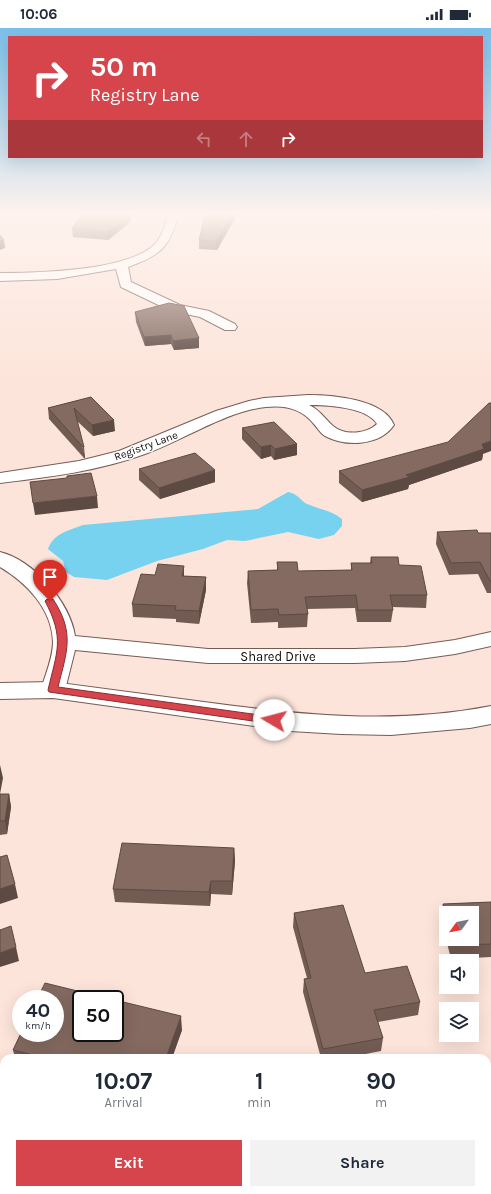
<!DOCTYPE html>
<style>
body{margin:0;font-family:Karla,sans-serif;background:#f2f2f3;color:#1f2937;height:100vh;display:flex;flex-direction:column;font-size:15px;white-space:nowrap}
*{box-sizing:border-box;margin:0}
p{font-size:13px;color:#747a83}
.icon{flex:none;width:22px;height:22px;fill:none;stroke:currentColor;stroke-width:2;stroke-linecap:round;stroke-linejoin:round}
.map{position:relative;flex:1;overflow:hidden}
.drawer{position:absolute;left:0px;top:1026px;width:491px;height:140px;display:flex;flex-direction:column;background:#fff;border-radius:12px 12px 0 0;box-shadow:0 4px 16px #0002}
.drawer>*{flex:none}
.guide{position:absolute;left:8px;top:8px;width:475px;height:122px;border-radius:0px;box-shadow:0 4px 16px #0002;background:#d5454b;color:#fff;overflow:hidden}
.needle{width:26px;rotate:237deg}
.fabs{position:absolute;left:439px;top:878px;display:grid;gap:8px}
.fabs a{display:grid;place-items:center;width:40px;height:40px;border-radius:0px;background:#fff;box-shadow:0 4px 16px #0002;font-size:20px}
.speed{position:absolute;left:12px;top:962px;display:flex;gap:8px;font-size:20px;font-weight:700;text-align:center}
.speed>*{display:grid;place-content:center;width:52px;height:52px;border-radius:50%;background:#fff;box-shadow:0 4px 16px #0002;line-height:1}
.speed small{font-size:10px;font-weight:400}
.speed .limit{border:2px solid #111;border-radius:6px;background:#fff;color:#111}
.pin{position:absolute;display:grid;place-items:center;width:34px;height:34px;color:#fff;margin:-41px -17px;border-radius:50% 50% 50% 0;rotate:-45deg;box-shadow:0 0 4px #0007}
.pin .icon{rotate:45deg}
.me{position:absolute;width:44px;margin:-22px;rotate:278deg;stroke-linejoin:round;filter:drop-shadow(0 0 3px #0008)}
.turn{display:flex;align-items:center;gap:14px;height:84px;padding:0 16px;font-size:18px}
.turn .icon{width:52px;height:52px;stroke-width:2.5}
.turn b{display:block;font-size:28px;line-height:34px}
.lanes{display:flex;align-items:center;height:38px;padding:0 16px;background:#0003;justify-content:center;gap:20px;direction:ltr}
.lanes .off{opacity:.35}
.eta{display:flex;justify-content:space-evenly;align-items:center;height:68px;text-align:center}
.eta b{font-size:24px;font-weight:700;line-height:28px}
.cta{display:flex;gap:8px;margin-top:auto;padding:8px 16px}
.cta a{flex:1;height:46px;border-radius:0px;background:#d5454b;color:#fff;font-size:16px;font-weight:700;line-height:46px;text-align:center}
.cta a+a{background:#f2f2f3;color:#1f2937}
.status{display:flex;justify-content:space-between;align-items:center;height:28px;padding:0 20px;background:#fff;direction:ltr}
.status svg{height:11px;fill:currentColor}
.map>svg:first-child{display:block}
</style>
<div class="status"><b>10:06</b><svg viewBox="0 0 49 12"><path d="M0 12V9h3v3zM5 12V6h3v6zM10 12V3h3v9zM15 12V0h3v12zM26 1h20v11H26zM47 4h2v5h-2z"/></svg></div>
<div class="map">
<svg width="491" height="1166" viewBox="0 0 491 1166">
<rect width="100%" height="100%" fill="#fce4da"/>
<path fill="#76d2ef" d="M288,464C301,467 300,474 310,477C322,482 332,483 342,491V498L334,507L319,511L288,504L245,513L227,512L203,521L157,533L107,552L74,549L66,544L63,533L48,521C54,505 68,503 83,497L258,481Z"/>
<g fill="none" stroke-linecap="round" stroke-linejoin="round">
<g stroke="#755c52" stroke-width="2">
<path id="minor" d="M168,187H178C170,220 159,228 128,239L131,254L180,277L209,283L235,296L237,299L235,302H225L200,289L171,283L121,259L116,241L57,251L0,253V245C37,245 127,243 154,217C162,209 165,197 168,187Z
M308,367C332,367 384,371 394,397C380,418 346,419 325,408C320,405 317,399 313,395C301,380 283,377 266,379C226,383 184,412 145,426C99,443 49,449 0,455V445L79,433L119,423L216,383L249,373L264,370ZM309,377C327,377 367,379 377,396C366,406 345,408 333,398C324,390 320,382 309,377Z
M0,524C33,532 70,574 75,608L208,621H355L405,619L455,612L491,604V618L455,626L405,633L355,635H208L75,622L65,662L62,668L53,670L44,668L41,662C45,647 53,630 53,614C52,581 27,555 0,539Z"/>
</g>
<g stroke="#755c52" stroke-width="2">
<path id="major" d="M53,654C103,661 153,667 204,674C300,687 394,697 491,678V696L470,700L391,707L341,706L290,703L53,670L0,671V655Z"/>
</g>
<use href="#minor" fill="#fff" fill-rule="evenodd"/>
<use href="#major" fill="#fff" fill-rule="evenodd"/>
</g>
<path fill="#725b53" d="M207,187H237L217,222L199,221V212Z
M431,187H442L439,189Z
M128,196L108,212L73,209L72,201Z
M135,284L199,310V320L174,322L171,316L145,318L136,294Z
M91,369L115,403L93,408L77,393L85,430H84L49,391L48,380Z
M242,400L297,416V427L274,432L271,428L261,431L242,411Z
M483,426L482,432L409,457L408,461L362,474L339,455V443Z
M139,441L215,454L160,471L139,452Z
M437,504L478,505H491V565H487L478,546L449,547L436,516Z
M371,529L399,537L427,567L426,580L392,579L393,582L391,594H357L355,580L307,581L308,586L307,599L278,600V594L251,595L247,555L248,543L277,542V534L298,543L351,542V535H370Z
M184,548L206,549V562L199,596L176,594V591L133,589L132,576Z
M0,766H9L11,779L7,806L0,807Z
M234,820L235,833L232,867L211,866L210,878L115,874L113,861Z
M491,874V929L451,931L446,911H472L446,885V911L441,889L443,876Z
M294,885L365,945L420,974L418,987L378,994L383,1010L381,1023L345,1030H321L303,964L304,951L307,950L293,899Z
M182,1002L172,1030H15L13,1022Z"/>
<path fill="#5c4a43" d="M128,187H133L128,196L108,212L107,204Z
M233,187H237L217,222L216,213Z
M4,212L5,220L0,222V213Z
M171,307V316L145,318L144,309Z
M199,310V320L174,322L173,313Z
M114,392L115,403L93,408L92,397Z
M491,413V423L483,426L482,432L409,457L408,461L362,474V462L406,447L482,416Z
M297,416V427L274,432L275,421Z
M271,417V428L261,431V419Z
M83,419H84L85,430H84Z
M215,442V454L160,471L159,460Z
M97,468L98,480L35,487L33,475Z
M184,538V550L182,548Z
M206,549V562L199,596V583Z
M0,737L3,750L0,766Z
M9,766L11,779L7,806L5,793Z
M234,820L235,833L232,867V853Z
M211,853V866L210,878L209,864Z
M15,856L18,870L0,876V861Z
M16,919L19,933L0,939V925Z
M181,988L182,1002L172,1030H166Z"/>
<path fill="#846a60" stroke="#5c4a43" d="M81,187H128V188L107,204L72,201Z
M207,187H233L216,213L199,212L205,188H207Z
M0,207L4,212L0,213Z
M169,275L184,278L199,310L173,313L171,307L144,309L135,284Z
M91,369L114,392L92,397L74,380L84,419H83L48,380Z
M489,375H491V413L482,416L484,421L406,447L410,449L362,462L339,443L448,414Z
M274,394L297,416L275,421L271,417L261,419L242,400Z
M195,425L215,442L159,460L139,441Z
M91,445L97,468L33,475L30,454L67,450V448Z
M477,502L478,505H491V553H490L480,534L451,535L437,504Z
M371,529H398L399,537L421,538L427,567H390L393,582H358L356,567L305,569L308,586L279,587L278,581L251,582L248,543L278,542L277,534H297L298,543L352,542L351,535H372Z
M158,536L184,538L182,548L206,549L199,583L175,582L176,578L132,576L141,546L155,547Z
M0,766H9L5,793H0Z
M122,815L234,820L232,853H211L209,864L113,861Z
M7,827L15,856L0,861V829Z
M491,874V916L454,917L452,911H472V885H446V886L443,876Z
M343,877L365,945L407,938L420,974L374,982L383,1010L323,1021L304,951L311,950L294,885Z
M11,898L16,919L0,925V902Z
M45,955L110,971H81V1005H115V972L181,988L166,1030H45L13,1022L21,1005H55V971H37Z
M84,1162H167L177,1166H82Z"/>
<linearGradient id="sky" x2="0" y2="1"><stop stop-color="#7ac0eb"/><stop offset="0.53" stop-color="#fef3ee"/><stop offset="1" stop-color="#fef3ee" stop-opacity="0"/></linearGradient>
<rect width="491" height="350" fill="url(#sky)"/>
<path fill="#d5454b" stroke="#8a2d31" d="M47,571H53C75,605 67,623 58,659L274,689L279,692L274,696L49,664L48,662C57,623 65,611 45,573Z"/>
<g text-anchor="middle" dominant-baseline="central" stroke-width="3" stroke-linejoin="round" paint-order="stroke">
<g font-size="11" fill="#130906" stroke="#fff">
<text transform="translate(146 418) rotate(-20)">Registry Lane</text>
</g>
<g font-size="13" fill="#130906" stroke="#fff">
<text x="278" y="628">Shared Drive</text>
</g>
</g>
</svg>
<div class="fabs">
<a><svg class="needle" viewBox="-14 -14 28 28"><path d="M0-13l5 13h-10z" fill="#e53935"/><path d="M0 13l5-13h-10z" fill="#747a83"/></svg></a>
<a><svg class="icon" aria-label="sound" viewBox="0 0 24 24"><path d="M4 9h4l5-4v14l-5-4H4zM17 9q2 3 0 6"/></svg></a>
<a><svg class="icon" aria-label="layers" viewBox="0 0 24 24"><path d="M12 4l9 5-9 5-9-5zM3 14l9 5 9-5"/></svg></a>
</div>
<div class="speed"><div>40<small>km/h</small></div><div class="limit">50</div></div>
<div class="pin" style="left:50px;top:573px;background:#d93025"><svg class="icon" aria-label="arrive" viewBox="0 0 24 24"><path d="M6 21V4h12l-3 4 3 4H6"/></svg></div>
<svg class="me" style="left:274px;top:692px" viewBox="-20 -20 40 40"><circle r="19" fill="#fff"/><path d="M0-13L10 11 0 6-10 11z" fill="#d5454b"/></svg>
<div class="guide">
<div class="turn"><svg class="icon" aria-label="right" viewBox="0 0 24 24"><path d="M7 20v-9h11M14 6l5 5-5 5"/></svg><div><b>50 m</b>Registry Lane</div></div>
<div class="lanes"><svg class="icon off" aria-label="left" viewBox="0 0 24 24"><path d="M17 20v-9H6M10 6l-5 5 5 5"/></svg><svg class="icon off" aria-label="ahead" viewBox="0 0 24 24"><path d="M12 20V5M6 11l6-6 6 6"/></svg><svg class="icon" aria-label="right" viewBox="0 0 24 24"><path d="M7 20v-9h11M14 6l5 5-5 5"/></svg></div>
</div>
<section class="drawer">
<div class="eta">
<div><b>10:07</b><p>Arrival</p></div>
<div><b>1</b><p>min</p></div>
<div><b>90</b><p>m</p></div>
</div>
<div class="cta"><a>Exit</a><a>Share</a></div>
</section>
</div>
